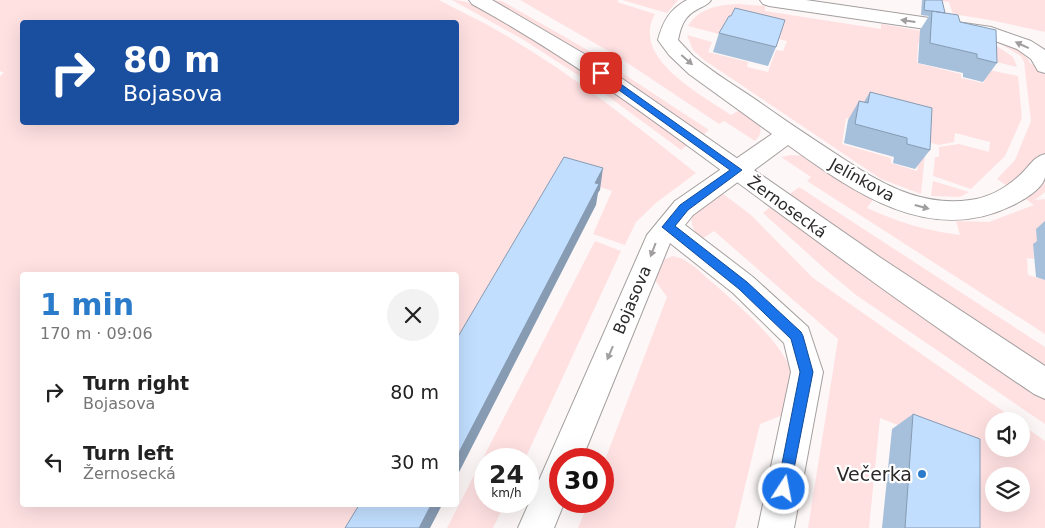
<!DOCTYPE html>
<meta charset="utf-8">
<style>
body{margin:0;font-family:"DejaVu Sans",sans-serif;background:#f2f2f2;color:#222;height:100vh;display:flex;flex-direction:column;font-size:19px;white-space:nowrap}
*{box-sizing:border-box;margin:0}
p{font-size:16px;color:#767676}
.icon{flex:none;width:28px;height:28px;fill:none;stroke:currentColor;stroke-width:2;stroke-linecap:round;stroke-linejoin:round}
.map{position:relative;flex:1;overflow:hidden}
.sheet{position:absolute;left:20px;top:272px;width:439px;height:235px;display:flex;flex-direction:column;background:#fff;border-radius:5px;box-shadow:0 5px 20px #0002}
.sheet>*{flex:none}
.banner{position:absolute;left:20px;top:20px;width:439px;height:105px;border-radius:5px;box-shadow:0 5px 20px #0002;background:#1a4fa0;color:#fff;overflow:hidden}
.fabs{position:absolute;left:985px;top:412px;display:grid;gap:10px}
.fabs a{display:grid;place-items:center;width:45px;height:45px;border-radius:50%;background:#fff;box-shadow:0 5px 20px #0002;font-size:25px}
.speed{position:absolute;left:474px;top:448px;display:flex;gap:10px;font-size:25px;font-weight:700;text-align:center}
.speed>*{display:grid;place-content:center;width:65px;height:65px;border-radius:50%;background:#fff;box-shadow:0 5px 20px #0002;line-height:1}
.speed small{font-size:12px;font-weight:400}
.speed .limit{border:8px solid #d22;background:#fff;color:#111}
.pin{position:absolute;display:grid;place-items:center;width:42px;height:42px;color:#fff;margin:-21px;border-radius:10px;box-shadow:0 2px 8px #0006}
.me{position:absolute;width:55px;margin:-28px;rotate:11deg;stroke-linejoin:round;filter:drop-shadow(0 0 4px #0008)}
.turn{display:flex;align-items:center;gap:18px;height:105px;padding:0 20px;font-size:22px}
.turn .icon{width:65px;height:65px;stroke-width:2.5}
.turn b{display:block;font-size:35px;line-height:42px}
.round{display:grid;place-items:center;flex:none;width:52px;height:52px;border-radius:26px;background:#f2f2f2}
.headline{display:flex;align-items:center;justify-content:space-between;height:85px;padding:0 20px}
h1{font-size:30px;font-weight:600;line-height:38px;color:#2a7bca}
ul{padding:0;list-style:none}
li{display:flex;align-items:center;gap:15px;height:70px;padding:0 20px}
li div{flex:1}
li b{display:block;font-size:19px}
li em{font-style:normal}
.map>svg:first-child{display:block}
</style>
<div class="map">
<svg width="1045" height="528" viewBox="0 0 1045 528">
<rect width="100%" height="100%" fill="#fdf7f7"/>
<path fill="#ffe1e2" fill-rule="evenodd" d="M0,0H439C459,11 480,20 500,32C570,72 633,123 696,173L657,202L636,222L625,245L593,234L612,191L560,173L456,345V275H22V505H360L346,528H0V76L4,73L0,71ZM22,22H456V122H22Z
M452,0C473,0 489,13 507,23C571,59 629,102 688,145L681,150L590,83L524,40Z
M491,0L502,1L584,48L709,130L703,135C634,86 566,40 491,0Z
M520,0H619L617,2L655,14C630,58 701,94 731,115L743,108C754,117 769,127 755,141L724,121L719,124L617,56Z
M622,0H678L667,13Z
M933,0H1045V32L990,20L953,14L949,2Z
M738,4L765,6V11L881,29V24L945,35L925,45L918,43L917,63L961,74V78L984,83V69L1018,76L1022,118L1005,156L971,189L933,176L935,157H939V147L959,144L989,152L990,142L955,133L954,142L939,145L846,118L842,144L891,158V163L917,171L919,152L925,154L921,194L881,179L704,60L693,50L687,35L712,42L708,52L748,62L747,67L768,72L776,50L783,51L787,41L728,26L723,35L688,26C699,8 718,5 738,4Z
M996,41C1011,44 1024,50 1031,64L1045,67V192L1035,200L1045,199V231L1037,245L1033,244L1034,259L1027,258L1028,275L1045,280V334L807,181L811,177L781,157L791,155L806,156L874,198L867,208C901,223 923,230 960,235L956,221L989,222L1034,205L997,179L1015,160L1031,121L1024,62L1021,56Z
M994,44L1013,57L1017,67L992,61Z
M933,181L969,192L960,197L931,196Z
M799,187L1045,347V371L787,196Z
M722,193L751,215L813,278L1017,421H994V449H1021V424L1045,441V528H963L964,451L880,418L869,528H808L838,339L714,231L700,240C680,212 699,207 722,193ZM994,476H1021V504H994Z
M770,207L841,259L1045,398V424L856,295L826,270L763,213Z
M595,241L621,251L525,459H485V501H506L493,528H447Z
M673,256L683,259L695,267C724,294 794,346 795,387C795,395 790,406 788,413L760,424L735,528H578L589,501H602L603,465L667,297L650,273L657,262Z"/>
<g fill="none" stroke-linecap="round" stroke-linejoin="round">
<g stroke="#a49f9f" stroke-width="2">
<path id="street" d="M687,0H711C708,5 703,6 698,9C684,16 681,26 678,40L693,56C715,74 739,88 762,104C793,126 824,146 856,167C891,189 927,206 970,200C988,198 1006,188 1020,175C1029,167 1033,157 1045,154C1045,161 1045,169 1045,177C1043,189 1022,201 1011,206C929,246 853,192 788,145L693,215L685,225L753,277L808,327L823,372L794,528H758L791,372L784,343L733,293L670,243L582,459H560V501H565L554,528H518L647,235L675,201L772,134L689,74L669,55L658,40C663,21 670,9 687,0Z
M760,0H806L991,27L1031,41L1045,50V73L1038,71L1031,59L1017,49L987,38L769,6L763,4Z"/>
</g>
<g stroke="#a49f9f" stroke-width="2">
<path id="secondary" d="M469,0H492L598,62L881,258L1045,366V399L1034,394C946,335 860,273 775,210C676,137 580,63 472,4Z"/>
</g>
<use href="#street" fill="#fff" fill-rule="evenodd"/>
<use href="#secondary" fill="#fff" fill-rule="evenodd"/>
</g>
<path fill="#a6bfda" d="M922,0H942L945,13L960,22L997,63L983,82L963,77V73L918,63L920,30L929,16L921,15Z
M719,33L776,47L768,66L713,52Z
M870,92L930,150L915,169L893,163L894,157L844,143L848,120L859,101L864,102Z
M1045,221V280L1036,277L1033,244L1037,241L1036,229Z
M913,414L980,528H882L892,429Z"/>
<path fill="#879bb2" d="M603,168L600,190L598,193L596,205L456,478V458L595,183Z
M431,505H442L430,528H419Z"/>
<path fill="#c1defe" stroke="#879bb2" d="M925,0H942L945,13L924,10Z
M735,8L785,20L776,47L719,33L729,16H731Z
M932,11L958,15L960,22L996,30L997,63L977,58V54L930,43Z
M870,92L932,108L930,150L907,144V138L855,124L859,101L868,103Z
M564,157L603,168L595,183L599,184L456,458V340Z
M913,414L980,439V528H905Z
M359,505H431L419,528H345Z"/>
<defs><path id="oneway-solid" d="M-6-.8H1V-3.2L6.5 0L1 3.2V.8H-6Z" transform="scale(1.25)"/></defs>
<g fill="#a09e9e">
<use href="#oneway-solid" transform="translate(908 21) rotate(-172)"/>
<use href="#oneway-solid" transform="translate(1022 45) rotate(-155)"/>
<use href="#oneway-solid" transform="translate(687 60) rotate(41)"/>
<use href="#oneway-solid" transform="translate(922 207) rotate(15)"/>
<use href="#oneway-solid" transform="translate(653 250) rotate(111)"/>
<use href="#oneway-solid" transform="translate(610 353) rotate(113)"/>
</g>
<path fill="#1a73e8" stroke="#114b97" d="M601,70L742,170L688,210L675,226L747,282L801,332L803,336L813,372L789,494L784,496L779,494L777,489L800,372L791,339L739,289L662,227L680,205L730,170L598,75V71Z"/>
<circle fill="#2a7bca" stroke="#fff" stroke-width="2" cx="922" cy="474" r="5"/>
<g text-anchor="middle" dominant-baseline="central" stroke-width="4.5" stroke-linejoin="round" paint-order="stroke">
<g font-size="16" fill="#2b2828" stroke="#fff">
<text transform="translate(862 180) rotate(29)">Jelínkova</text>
<text transform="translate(787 207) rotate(36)">Žernosecká</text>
<text transform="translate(632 300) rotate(-67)">Bojasova</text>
</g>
<g font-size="19" fill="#2b2828" stroke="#fff" text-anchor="end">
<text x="912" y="474">Večerka</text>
</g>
</g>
</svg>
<div class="fabs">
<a><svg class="icon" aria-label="sound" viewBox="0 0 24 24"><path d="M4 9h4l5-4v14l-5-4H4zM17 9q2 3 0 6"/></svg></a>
<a><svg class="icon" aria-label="layers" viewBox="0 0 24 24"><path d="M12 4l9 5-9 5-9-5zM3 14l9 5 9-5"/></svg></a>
</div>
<div class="speed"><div>24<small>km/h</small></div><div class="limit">30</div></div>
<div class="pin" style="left:601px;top:73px;background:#d93025"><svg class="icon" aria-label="arrive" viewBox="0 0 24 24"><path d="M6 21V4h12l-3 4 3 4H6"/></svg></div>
<svg class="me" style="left:784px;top:489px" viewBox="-20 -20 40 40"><circle r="17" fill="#1a73e8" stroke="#fff" stroke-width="3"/><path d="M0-11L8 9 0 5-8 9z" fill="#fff"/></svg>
<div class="banner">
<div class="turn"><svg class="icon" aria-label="right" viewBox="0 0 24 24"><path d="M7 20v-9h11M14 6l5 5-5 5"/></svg><div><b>80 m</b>Bojasova</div></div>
</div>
<section class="sheet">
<div class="headline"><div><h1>1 min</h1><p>170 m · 09:06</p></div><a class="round"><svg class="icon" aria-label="close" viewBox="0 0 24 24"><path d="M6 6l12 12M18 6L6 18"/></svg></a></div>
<ul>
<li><svg class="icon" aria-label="right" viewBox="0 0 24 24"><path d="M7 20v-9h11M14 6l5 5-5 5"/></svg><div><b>Turn right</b><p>Bojasova</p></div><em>80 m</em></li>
<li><svg class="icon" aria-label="left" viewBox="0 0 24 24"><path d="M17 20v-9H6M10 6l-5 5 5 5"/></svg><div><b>Turn left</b><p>Žernosecká</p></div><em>30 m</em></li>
</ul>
</section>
</div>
